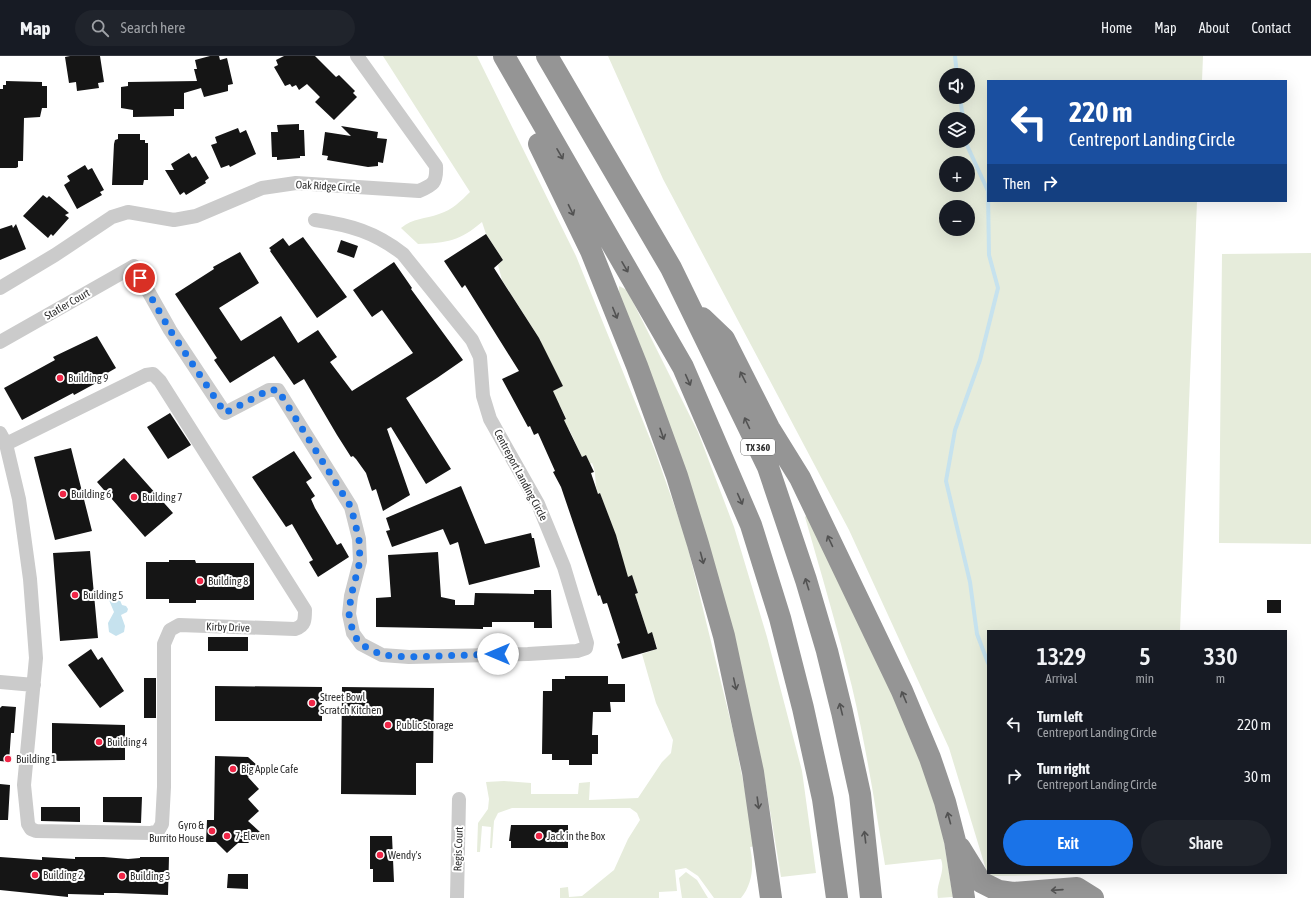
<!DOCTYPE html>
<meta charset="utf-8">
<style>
body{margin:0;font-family:"Asap Condensed",sans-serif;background:#20242c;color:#f1f3f6;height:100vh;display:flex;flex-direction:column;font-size:15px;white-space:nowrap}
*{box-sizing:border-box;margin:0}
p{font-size:13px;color:#9ea1a6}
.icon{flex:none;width:22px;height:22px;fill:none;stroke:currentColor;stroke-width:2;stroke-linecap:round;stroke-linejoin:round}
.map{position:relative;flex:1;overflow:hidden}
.sheet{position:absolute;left:987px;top:574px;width:300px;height:244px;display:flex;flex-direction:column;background:#171b24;border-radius:0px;box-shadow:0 4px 16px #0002}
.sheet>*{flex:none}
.banner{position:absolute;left:987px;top:24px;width:300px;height:122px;border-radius:0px;box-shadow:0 4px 16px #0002;background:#1a4fa0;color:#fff;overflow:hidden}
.controls{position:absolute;left:939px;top:12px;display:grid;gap:8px}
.controls a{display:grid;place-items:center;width:36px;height:36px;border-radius:50%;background:#171b24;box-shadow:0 4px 16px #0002;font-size:20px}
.pin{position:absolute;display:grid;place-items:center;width:34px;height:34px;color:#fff;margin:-17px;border:2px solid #fff;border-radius:50%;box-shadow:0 1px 4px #0007}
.me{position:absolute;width:44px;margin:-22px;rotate:270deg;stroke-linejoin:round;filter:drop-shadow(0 0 3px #0008)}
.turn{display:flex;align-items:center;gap:14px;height:84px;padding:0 16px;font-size:18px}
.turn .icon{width:52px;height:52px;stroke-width:2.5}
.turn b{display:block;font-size:28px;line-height:34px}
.then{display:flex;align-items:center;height:38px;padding:0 16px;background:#0003;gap:8px;font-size:15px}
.eta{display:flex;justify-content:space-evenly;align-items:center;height:68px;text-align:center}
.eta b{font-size:24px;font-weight:600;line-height:28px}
.button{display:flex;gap:8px;margin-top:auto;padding:8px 16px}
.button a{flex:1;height:46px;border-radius:24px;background:#1a73e8;color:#fff;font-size:16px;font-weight:600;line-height:46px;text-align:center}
.button a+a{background:#20242c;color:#f1f3f6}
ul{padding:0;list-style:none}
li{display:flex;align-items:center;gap:12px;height:52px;padding:0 16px}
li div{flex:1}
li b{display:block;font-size:15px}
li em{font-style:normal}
header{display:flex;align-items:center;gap:24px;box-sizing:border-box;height:56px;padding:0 20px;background:#171b24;border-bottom:1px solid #363941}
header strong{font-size:19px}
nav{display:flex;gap:22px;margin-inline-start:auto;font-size:14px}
.search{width:280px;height:36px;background:#20242c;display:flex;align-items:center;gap:10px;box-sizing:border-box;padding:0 14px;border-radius:22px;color:#9ea1a6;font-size:15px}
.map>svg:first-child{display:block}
</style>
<header>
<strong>Map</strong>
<div class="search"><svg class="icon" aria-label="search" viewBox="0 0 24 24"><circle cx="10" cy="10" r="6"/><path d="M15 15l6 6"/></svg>Search here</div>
<nav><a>Home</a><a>Map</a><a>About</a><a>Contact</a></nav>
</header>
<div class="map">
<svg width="1311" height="842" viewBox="0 0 1311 842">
<rect width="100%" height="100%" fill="#fff"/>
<path fill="#e6ecdb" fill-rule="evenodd" d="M383,0H477L576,200L655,395L685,480L733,675L756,790L750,791C754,809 753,827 741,842H714L698,820L686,812L675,814L677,835L659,836V842H560V832L568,831L569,841L582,840L614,814L628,783L640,764L637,757L630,752H512L498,757L494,765L492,792H490L491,771L482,770L480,796H477L478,767L488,753L489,743L486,726L504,725L531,727V738H578L579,727L590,726L589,744L638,742L662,706L671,697L673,684L656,647L642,598L657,593V591L652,577L648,578L635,538L638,537L632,520L618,524L620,491L600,437L598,438C594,427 597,417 592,407L590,408L582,401L569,373H567L563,364L566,362L559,348L554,350L549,337L563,330L548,301L538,287L541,285L502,224L498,209L503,204L486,178L482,166C460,185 447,187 418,188L401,172C413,162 425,163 439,158C452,154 461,145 470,136Z
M608,0H1203L1202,25H988V145H1197L1180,575H988V817H1142L988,820L949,692L849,474L663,123ZM946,19H968V41H946ZM946,63H968V85H946ZM946,107H968V129H946ZM946,151H968V173H946Z
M1311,197V488L1219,487L1222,198Z
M619,230L627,234L698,376L734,471L767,581L802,715L816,817L781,821L764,718L619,242Z
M807,459L861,558L937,743L953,841L938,842C935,828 946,817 941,803L885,809C875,749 866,690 852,631C838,574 821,517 805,461Z
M686,816L697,824L708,842H682L679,822Z"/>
<path fill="#c6e2ee" d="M115,539L119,542L122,549L126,550L128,553L127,556L121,559L125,570L124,576L116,580L109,576L108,567L114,556L109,544Z"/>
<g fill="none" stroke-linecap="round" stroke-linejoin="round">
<path stroke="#c6e2ee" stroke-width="4" d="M955,0L957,19
M960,41L963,63
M965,85L988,135L989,199L998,232L980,304L955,374L946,425L970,526L977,578L988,607"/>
</g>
<path fill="#151515" d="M70,0H100L104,26L98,27L99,32L77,35L76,26L69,27L65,1Z
M210,0H219L220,4L227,2L233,28L228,29V35L204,41L201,32L184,37V53H174V60L133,61V54L121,52V31L128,30V26L197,25L194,13H197L195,4Z
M284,0H315L336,21L339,19L355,35L353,37L357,41L334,64L315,46L320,41L307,28L299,34L296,29L292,31L290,28L285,30L274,11L278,9L276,4Z
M6,25L42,26V30H47V52H42L40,61L24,62L23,105H18V111L16,112H0V33H3V29H6Z
M299,68V74H304L305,100H300V102L277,104V101H272L271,76H278L277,69Z
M341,70L378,76L377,82L387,83L383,107L378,106V110L368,111L327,104L328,100L322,99L325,76L351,80Z
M238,72L240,77L246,74L256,98L230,111L229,109L221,112L211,89L217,87L215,81Z
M118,78H140V84H145V87H148V124H144L143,129H112L114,88L115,84L118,83Z
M189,97L192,102L196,100L209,122L205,125L206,127L186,139L184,136L180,139L165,114H174L171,108Z
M85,109L88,114L92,112L104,134L100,136L102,139L77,153L64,129L70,125L67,120Z
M43,139L47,142L49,140L69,157L65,159L69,162L53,180L51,178L48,182L23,160Z
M16,168L26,193L0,204V173L12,169L13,172Z
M486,178L503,204L494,212L539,282L563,330L553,335L566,363L564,364L582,401L586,399L594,416L591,417L598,438L600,437L616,479L628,521L632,519L638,537L635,538L648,578L652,576L657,593L622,603L617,588L620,587L607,547L603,548L600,539L598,540L561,431L553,416L555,415L538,377L534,379L530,370L528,371L502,323L519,315L465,229L462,232L444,205Z
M303,181L347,241L317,262L270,195L271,194L269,192L283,182L289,190Z
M341,184L358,190L354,202L337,196Z
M240,196L259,227L219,252L241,285L281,260L298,287L318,274L337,301L330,306L352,335L413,297L382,254L372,261L353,234L394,206L412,232L411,233L463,304L437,322L406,342L451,413L426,428L391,371L387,373L410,439L383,455L376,433L372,435L366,417L356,403L353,400L351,401L337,379L304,323L294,329L274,300L230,327L214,304L217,302L175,238L214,213L213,211Z
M97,280L116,312L97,323L98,326L74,339L73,337L22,364L4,332L55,304L53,301Z
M170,357L191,389L168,403L147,371Z
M71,392L92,475L55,484L34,401Z
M294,395L312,422L306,426L315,440L311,443L315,452L337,489L341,487L349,501L318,521L309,506L313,504L292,468L286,471L252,421Z
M124,402L173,457L145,481L97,426Z
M461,430L485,488L531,477L532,482H534L540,511L469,529L458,486L450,489L443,473L392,491L386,475L390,474L386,462Z
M90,495L98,582L60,585L53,497Z
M438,496L441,541L455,544V549H474L475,537L534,538V534H551L552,572H534V566H492V571H483V573L376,571V542L391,541L388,499Z
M169,504H195L196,507H254V544H196V547H169V543H146V506H169Z
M1267,544H1281V557H1267Z
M208,581H248V595H208Z
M91,593L98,604L102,601L124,635L100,652L68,609Z
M565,620H608V628H625V646H610L611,656H593L592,679H598V698H592V709H569V704H552V698H542L543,635H552V623H565Z
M144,622H156V662H144Z
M215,630L322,631V665H215Z
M342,631L434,632L433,707H416V739L341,738Z
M2,650L16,651L14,677H11L9,706L0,705V652Z
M52,667L125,669V704L52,705Z
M215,700L248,701L259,711L248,721L259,733L248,743L259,755L248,765L260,776L248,787H238L227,797L216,786H206L207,764H214Z
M0,728L10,729L8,764H0Z
M103,741H142L141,767L103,766Z
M41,751H80V766L41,765Z
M511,769H568V792H511V785H509Z
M370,780H392L394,826H373V813H370Z
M0,801L42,804V801L75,803V801H104L128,803L140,802V801H169L168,839L116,837H104V839L68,838V841L0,834Z
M228,818H248V833L227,832Z"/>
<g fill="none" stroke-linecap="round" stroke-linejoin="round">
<path stroke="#cbcbcb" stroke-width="14" d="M0,232L55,199L112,161L128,156L174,164L196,160L262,132L296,127L419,135C433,129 437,127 436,110L357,0
M0,286L134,210L170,274L225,357L269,334H278L351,451L359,483L360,505L351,540L349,558L353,577L361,588L382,599L409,601L528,598L577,595L586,592L587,587L564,511L538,448L490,363L483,340L480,301L472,284L403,198C375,176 350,169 315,164
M0,377L6,388L146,319L153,318L160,325L305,554C305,564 305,570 295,573L179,569L170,574L164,588V731L162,768L158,775L151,777L36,775L31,773L28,768L24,729L36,602L30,523L19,443L6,388
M0,626L34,629
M457,842L459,743"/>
<path stroke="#959595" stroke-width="22" d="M504,0L683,311L751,469L780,562L803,652L823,743L837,842
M547,0L671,212L768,411L806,524L827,595L842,656L860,738L871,842
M539,88L591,195L637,310L677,420L698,488L724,580L753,716L771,842
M702,262L724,283L769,372L800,422L902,635L930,702L945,746L955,785L964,842
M960,792L981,826L999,835L1013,837L1077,832L1093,842"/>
</g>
<defs><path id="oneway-shaft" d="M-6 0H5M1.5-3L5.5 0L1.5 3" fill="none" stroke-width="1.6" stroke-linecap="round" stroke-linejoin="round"/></defs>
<g stroke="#525252">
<use href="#oneway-shaft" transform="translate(560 98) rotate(60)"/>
<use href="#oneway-shaft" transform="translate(571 154) rotate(64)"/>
<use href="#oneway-shaft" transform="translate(625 211) rotate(60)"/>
<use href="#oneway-shaft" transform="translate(615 257) rotate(68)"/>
<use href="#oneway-shaft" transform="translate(743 321) rotate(-117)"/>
<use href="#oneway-shaft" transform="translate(688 324) rotate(66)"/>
<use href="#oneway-shaft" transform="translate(747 367) rotate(-115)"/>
<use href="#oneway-shaft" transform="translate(662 378) rotate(71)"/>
<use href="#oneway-shaft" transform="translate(740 443) rotate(66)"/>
<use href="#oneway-shaft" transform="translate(830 485) rotate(-115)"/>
<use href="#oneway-shaft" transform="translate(702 502) rotate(75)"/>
<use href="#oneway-shaft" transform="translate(807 528) rotate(-107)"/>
<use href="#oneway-shaft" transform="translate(735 628) rotate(77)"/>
<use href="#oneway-shaft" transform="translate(904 641) rotate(-113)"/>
<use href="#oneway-shaft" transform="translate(841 653) rotate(-104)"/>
<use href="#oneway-shaft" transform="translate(758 747) rotate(82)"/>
<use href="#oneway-shaft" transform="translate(949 762) rotate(-105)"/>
<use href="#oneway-shaft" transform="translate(865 781) rotate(-97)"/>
<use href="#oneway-shaft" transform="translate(1057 834) rotate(176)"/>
</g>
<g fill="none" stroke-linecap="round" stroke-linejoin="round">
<path stroke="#1a73e8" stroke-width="7" stroke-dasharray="0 12.6" d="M140,222L170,274L225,357L269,334H278L351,451L359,483L360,505L351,540L349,558L353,577L360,588L382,599L409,601L498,598"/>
</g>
<g fill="#f02647" stroke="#fff" stroke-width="1.5">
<circle cx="60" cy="322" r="4"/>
<circle cx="63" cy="438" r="4"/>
<circle cx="134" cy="441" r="4"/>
<circle cx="200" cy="525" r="4"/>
<circle cx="75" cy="539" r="4"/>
<circle cx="312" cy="647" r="4"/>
<circle cx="388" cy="669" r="4"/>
<circle cx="99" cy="686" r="4"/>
<circle cx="8" cy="703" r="4"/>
<circle cx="233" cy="713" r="4"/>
<circle cx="212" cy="775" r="4"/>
<circle cx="227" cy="780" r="4"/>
<circle cx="539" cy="780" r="4"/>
<circle cx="380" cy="799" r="4"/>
<circle cx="35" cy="819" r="4"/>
<circle cx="122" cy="820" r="4"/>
</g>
<g text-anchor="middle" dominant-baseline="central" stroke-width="4" stroke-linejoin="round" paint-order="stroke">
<rect fill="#fff" stroke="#6d6d6d" stroke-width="1" x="741" y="383" width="34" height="16" rx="3"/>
<g font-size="10" font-weight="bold" fill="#2e2e2e">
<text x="758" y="391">TX 360</text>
</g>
<g font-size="11" fill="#2e2e2e" stroke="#fff">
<text transform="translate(328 130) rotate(3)">Oak Ridge Circle</text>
<text transform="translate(67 248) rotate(-30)">Statler Court</text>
<text transform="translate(521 419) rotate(62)">Centreport Landing Circle</text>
<text transform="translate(228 571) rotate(2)">Kirby Drive</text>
<text transform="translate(458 793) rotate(-88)">Regis Court</text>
</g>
<g font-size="11" fill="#2e2e2e" stroke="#fff" text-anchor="start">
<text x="68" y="322">Building 9</text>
<text x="71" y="438">Building 6</text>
<text x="142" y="441">Building 7</text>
<text x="208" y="525">Building 8</text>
<text x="83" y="539">Building 5</text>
<text x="320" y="641">Street Bowl<tspan x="320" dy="13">Scratch Kitchen</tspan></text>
<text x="396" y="669">Public Storage</text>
<text x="107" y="686">Building 4</text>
<text x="16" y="703">Building 1</text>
<text x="241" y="713">Big Apple Cafe</text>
<text x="204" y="769" text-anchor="end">Gyro &amp;<tspan x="204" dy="13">Burrito House</tspan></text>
<text x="235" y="780">7-Eleven</text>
<text x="547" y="780">Jack in the Box</text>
<text x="388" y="799">Wendy's</text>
<text x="43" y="819">Building 2</text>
<text x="130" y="820">Building 3</text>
</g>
</g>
</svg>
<div class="controls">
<a><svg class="icon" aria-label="sound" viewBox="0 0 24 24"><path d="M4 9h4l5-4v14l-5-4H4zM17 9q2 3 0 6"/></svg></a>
<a><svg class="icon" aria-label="layers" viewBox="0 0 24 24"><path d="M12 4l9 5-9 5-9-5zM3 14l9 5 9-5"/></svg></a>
<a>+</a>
<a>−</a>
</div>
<div class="pin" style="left:140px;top:222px;background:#d93025"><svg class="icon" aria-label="arrive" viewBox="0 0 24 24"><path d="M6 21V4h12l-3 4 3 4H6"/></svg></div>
<svg class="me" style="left:498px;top:598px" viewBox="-20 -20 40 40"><circle r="19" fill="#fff"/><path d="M0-13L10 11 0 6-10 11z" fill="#1a73e8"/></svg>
<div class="banner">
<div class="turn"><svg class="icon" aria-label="left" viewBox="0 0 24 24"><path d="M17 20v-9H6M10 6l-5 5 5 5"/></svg><div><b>220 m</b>Centreport Landing Circle</div></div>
<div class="then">Then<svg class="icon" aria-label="right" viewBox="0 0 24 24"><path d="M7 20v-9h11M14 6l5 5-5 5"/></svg></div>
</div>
<section class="sheet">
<div class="eta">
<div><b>13:29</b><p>Arrival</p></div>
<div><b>5</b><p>min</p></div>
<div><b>330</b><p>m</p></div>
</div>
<ul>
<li><svg class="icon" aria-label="left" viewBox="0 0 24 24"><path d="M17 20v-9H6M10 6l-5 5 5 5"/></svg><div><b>Turn left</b><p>Centreport Landing Circle</p></div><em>220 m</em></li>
<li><svg class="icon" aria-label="right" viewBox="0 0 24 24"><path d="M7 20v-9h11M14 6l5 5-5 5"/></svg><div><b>Turn right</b><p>Centreport Landing Circle</p></div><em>30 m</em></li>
</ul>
<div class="button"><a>Exit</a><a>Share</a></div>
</section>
</div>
